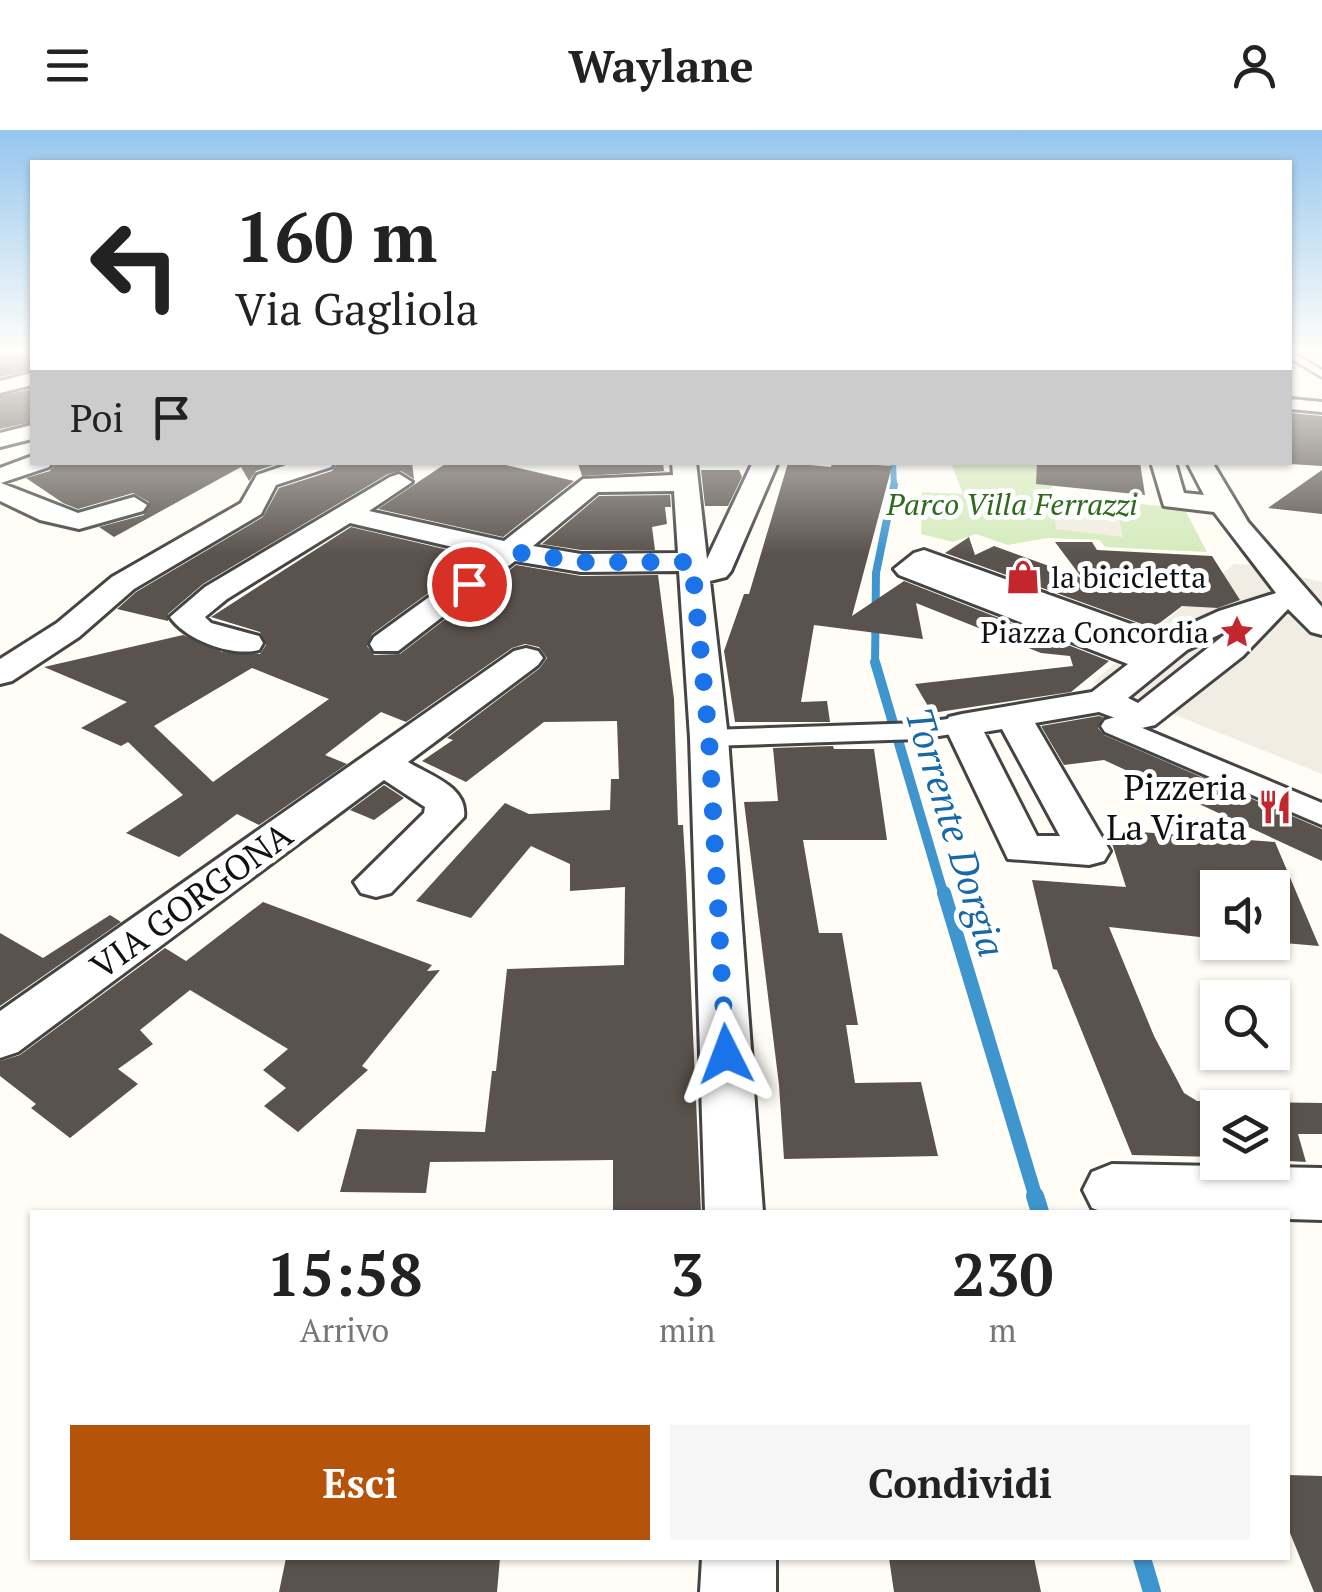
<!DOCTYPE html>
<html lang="it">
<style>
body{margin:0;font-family:"PT Serif",serif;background:#f6f6f6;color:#222;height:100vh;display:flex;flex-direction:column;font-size:38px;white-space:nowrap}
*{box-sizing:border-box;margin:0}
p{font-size:32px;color:#767676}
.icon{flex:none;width:55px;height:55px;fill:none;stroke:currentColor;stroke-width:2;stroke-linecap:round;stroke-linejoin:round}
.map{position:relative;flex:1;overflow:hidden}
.side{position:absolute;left:30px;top:1080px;width:1260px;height:350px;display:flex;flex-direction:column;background:#fff;border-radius:0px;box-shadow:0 2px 8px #0004}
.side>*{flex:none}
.banner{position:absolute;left:30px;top:30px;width:1262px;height:305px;border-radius:0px;box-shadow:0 2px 8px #0004;background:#fff;color:#222;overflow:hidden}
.buttons{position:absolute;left:1200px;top:740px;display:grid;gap:20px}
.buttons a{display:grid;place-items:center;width:90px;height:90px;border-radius:0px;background:#fff;box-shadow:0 2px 8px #0004;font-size:50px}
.pin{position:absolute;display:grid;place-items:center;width:85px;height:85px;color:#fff;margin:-42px;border:5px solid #fff;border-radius:50%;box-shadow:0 2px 10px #0007}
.me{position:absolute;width:110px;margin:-55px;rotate:357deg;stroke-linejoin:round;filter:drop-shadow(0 0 8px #0008)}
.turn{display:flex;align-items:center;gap:35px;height:210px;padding:0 40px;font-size:45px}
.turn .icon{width:130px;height:130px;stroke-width:2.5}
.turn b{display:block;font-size:70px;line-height:85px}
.then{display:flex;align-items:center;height:95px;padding:0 40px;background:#0003;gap:20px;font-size:38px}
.eta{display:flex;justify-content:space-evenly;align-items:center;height:170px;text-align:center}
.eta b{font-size:60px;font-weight:600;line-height:70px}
.cta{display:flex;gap:20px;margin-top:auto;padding:20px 40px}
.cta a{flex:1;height:115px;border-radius:0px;background:#b45309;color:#fff;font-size:40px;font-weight:600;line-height:115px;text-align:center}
.cta a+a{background:#f6f6f6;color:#222}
header{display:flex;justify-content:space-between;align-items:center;height:130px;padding:0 40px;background:#fff;font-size:45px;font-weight:600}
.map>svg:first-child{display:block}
</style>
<header><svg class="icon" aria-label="menu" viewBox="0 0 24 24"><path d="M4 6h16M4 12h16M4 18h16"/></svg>Waylane<svg class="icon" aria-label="person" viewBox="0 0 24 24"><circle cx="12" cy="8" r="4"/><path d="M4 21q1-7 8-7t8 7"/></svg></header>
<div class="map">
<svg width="1322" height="1462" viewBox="0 0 1322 1462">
<rect width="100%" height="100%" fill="#fffdf5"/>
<path fill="#d5ebbd" d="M951,333H1051L1053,366L1184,378L1207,422L1105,417L1100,410L1048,408L1008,415L976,404L953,412L921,404L922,362L963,364Z"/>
<path fill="#f1ede2" d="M1052,366L1116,372L1123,407L1056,399Z
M1234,434L1287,436L1294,445L1322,452V644L1093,552Z"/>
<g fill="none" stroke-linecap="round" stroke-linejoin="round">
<path stroke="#3f96cf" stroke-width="6" d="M893,332L894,357"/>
<path stroke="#3f96cf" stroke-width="8" d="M875,535L876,443L894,355"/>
<path stroke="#3f96cf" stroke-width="10" d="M875,532L944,766"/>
<path stroke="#3f96cf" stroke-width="14" d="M944,763L1036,1068"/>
<path stroke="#3f96cf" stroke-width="18" d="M1035,1066L1040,1082
M1142,1428L1152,1462"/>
</g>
<path fill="#5a524d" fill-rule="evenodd" d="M0,221H32V240L0,247Z
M32,259V292L0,299V266Z
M1290,283L1322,286V336L1290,334Z
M56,332H282L256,341L249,351L241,337L114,407L99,397L144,385L149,372L133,363L78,379L63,373L26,348L50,341Z
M338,332H412L414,349L401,341L388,344L203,454L168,484V491L117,479L136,462L263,387L279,358L332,341Z
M448,332H493L574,351L503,407L378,379Z
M663,332L664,341H669L582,346L578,333Z
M832,332L892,336L852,486L904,451L1109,531L1071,562L932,583L915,554L1073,536L1070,526L1041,523L916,473L923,509L814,495L801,572L827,571L830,592H735L724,521L744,464H749L788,333L831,337Z
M1037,332H1140L1145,365L1036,354Z
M701,340H739L742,347L728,376H705Z
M1322,340V384L1268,378Z
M670,365L671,377H665L667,394L652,397L655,420H581L542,414L599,366Z
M351,397L478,427L372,504L367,516L374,525L400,524L516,435L581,446L658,445L674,569L678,695H683L686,746L701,1082H613V1030L430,1032L426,1063L340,1062L357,999L485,1002L492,941H496L507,839L624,835L625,757L570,761V734L531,716L471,788L416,771L505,673L529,684L610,680L611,649H619L617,591L544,592L466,652L422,631L453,610L447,608L540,538L547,528L539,517L525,514L512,518L406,592L381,582L325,625L347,634L259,695L237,684L179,727L126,703L183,665L128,612L121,616L81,598L127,572L44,537L183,505L222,522L260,524L266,515L260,502L211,487ZM252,538L329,569L213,652L154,596Z
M969,407L975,425L994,416L1082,448L1055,412H1092L1097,420L1212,426L1240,470L1218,478L1182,476L1153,498L945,423Z
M1099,586L1103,587L1098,598L1104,605L1322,699V731L1104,630L1064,635L1041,596Z
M833,616L834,619H874L887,710H803L819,803H842L858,895H846L855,953L921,952L938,1026L784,1029L779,955L744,672L778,671L773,618Z
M384,655L404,668L374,690L350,680Z
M1127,701L1275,712L1319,816L1272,812V758H1218V809L1109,797L1154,906L1184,963L1197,971L1322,973V1004H1298L1306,1032L1272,1030V978H1218V1027L1132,1025L1057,840L1053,839L1032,750L1126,757L1110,707L1129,708Z
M263,772L432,835L427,841L440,840L362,936L368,940L298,1002L264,976L286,958L263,940L288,919L190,860L140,900L153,914L118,939L138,954L70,1008L31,978L36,974L0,946V931L20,925L165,818L186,831Z
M110,785L121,792L0,876V803L43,828Z
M1288,1345L1322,1346V1462H1314L1288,1398Z
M286,1428H500L497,1462H279Z
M889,1428H1034L1041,1462H894Z"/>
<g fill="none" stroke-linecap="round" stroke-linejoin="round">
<g stroke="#444" stroke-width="5">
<path id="service" d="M1290,221L1322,240V247L1290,228Z"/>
</g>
<g stroke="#444" stroke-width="6">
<path id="pedestrian" d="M1290,269L1322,272V282L1290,279Z
M1142,579L1156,587L1140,597L1322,673V695L1105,602L1101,596L1105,590Z
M962,587L976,595L972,601L919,609L709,616L699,614L695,608L699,602L709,600L919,593Z"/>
</g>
<g stroke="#444" stroke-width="6">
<path id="minor" d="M32,243V255L0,263V251Z
M32,295V309L0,317V303Z
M32,326V332H52L49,337L1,353L78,383L134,367L147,375L143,381L79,399L40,390L0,371V338Z
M295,332H334L331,337L276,355L261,384L134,459L79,507L12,551L0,554V529L57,493L112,447L241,373L257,345Z
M672,332H696L707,429L753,332H778L731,441L726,447L710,451L728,608L763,1082H705L690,608L679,441L581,442L515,431L398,521H374L370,514L374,507L487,425L350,393L227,469L205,487L211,493L259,506L263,513L259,520C231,527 186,510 170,487L205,457L390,347L399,344L412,352L369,381L504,411L583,349L673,345ZM674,361L678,423L581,424L533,416L598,362Z
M1151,332H1175L1184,363L1204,365L1187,332H1212L1248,392L1322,477V505L1311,502L1288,479L1243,526L1155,595L1142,598L1099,582L1035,593L1110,721L1104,731L1089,735L1008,729L944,595L949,587L962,584L1092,562L1128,534L899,445L894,439L914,423L924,420L1164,506L1219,481L1276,463L1214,382L1164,376ZM1233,498L1138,573L1128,568L1187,520ZM1002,599L1060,706H1037L984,602Z
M526,518L538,521L543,528L538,535L408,632C431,646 468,657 464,687L391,763L376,767L361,763L354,752L424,683L425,677L384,650L18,922L0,928V881L514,521Z
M1112,1034L1322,1038V1090L1288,1089V1082H1103L1092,1078L1083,1060L1092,1042Z
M702,1428H776V1462H700Z"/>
</g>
<use href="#service" fill="#fff" fill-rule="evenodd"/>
<use href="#pedestrian" fill="#fff" fill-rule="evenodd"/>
<use href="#minor" fill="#fff" fill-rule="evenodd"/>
</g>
<linearGradient id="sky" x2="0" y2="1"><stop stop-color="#95c6ee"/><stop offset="0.52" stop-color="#fffefa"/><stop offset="1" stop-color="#fffefa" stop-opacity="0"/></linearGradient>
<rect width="1322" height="425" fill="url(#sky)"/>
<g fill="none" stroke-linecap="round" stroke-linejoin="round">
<path stroke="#1a73e8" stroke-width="18" stroke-dasharray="0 32.4" d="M469,454L508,421L581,432H692L709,608L726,924"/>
</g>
<defs>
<g id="shop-bare" transform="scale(2.7)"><path d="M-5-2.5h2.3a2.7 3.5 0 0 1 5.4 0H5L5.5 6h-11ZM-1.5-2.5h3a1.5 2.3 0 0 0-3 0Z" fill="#c4262e" stroke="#fff" stroke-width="2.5" paint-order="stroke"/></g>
<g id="sight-bare" transform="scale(2.7)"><path d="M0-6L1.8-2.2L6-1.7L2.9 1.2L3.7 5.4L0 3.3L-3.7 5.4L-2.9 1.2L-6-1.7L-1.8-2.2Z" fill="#c4262e" stroke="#fff" stroke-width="2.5" paint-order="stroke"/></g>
<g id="restaurant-bare" transform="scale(2.7)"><path d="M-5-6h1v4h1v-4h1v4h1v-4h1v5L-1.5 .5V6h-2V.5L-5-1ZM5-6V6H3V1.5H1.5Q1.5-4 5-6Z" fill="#c4262e" stroke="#fff" stroke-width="2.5" paint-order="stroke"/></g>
</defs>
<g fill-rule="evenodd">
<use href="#shop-bare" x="1023" y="447"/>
<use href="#sight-bare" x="1237" y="502"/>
<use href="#restaurant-bare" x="1275" y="677"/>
</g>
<g text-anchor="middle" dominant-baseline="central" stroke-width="10" stroke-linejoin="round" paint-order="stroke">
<g font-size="30" font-style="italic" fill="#2f6b1f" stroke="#fff">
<text x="1012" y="374">Parco Villa Ferrazzi</text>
</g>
<g font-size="30" fill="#111" stroke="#fff" text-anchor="start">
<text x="1051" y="447">la bicicletta</text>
<text x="1209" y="502" text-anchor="end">Piazza Concordia</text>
</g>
<g font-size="35" fill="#111" stroke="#fff" text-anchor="end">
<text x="1247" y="657">Pizzeria<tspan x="1247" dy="40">La Virata</tspan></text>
</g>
<g font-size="35" fill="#111" stroke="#fff">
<text transform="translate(191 770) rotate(-36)">VIA GORGONA</text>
</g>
<g font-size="38" font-style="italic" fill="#1768a6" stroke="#fff">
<text transform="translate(956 702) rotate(73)">Torrente Dorgia</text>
</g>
</g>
</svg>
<div class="buttons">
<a><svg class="icon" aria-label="sound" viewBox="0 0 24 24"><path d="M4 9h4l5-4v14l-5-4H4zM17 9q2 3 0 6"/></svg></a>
<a><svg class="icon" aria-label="search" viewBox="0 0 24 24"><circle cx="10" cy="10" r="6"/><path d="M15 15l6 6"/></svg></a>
<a><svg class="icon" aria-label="layers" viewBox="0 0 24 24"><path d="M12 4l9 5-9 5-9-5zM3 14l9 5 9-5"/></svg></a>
</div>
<div class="pin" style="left:469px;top:454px;background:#d93025"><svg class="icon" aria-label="arrive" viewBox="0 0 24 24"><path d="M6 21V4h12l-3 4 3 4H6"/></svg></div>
<svg class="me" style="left:726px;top:924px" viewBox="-20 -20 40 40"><path d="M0-17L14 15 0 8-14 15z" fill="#1a73e8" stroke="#fff" stroke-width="4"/></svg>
<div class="banner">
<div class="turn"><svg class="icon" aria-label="left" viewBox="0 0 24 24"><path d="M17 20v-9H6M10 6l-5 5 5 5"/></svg><div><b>160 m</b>Via Gagliola</div></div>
<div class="then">Poi<svg class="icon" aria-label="arrive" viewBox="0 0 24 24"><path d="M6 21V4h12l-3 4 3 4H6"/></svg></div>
</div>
<section class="side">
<div class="eta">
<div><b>15:58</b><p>Arrivo</p></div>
<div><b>3</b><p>min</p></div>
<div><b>230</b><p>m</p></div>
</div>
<div class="cta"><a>Esci</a><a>Condividi</a></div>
</section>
</div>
